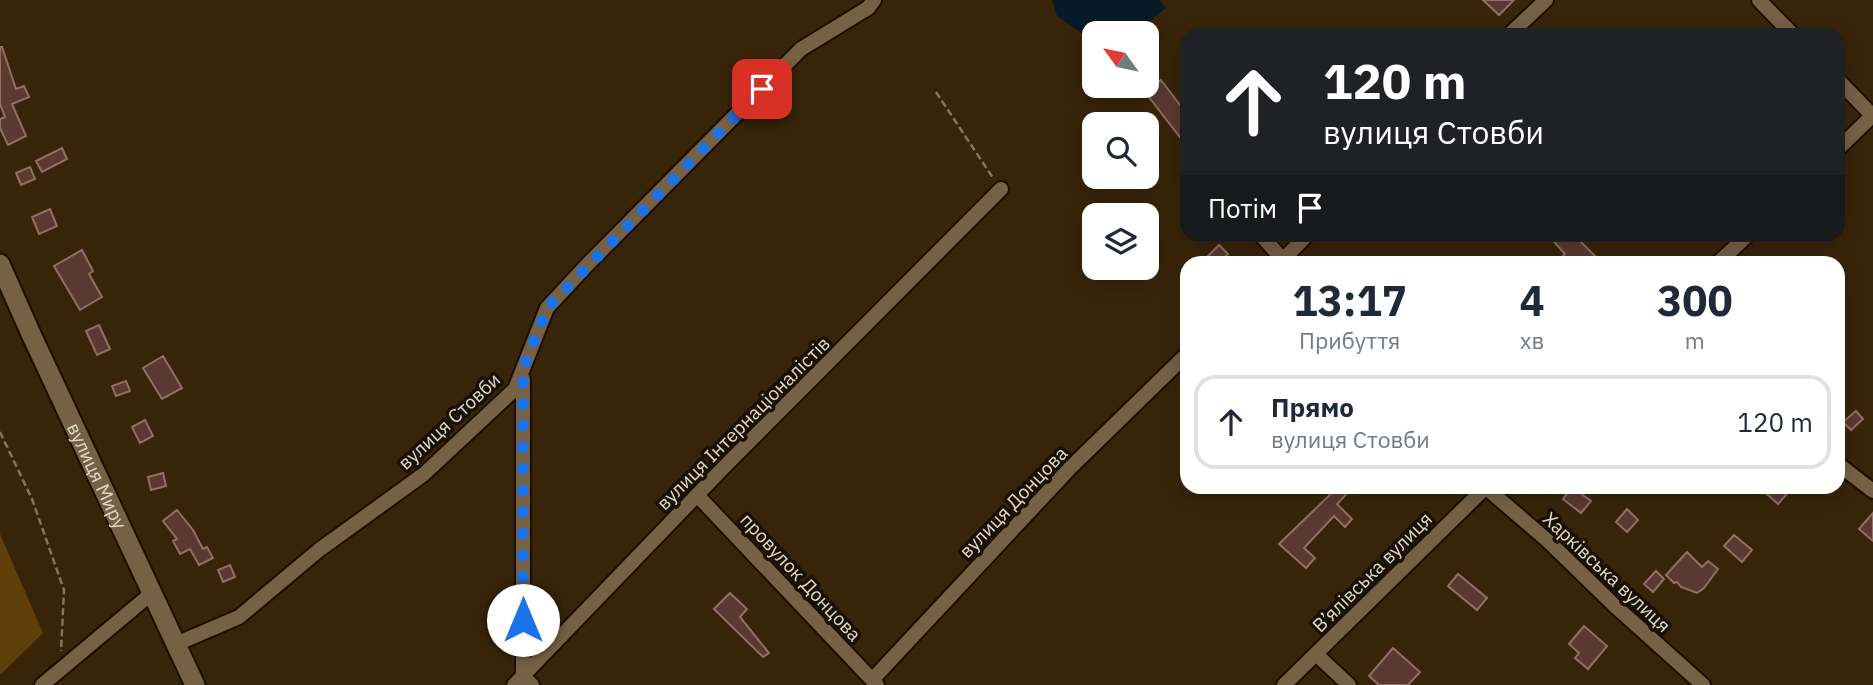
<!DOCTYPE html>
<html lang="uk">
<meta charset="utf-8">
<style>
body{margin:0;font-family:"IBM Plex Sans",sans-serif;background:#f2f2f3;color:#1f2937;height:100vh;display:flex;flex-direction:column;font-size:26px;white-space:nowrap}
*{box-sizing:border-box;margin:0}
p{font-size:23px;color:#747a83}
.icon{flex:none;width:38px;height:38px;fill:none;stroke:currentColor;stroke-width:2;stroke-linecap:round;stroke-linejoin:round}
.map{position:relative;flex:1;overflow:hidden}
.details{position:absolute;left:1180px;top:256px;width:665px;height:238px;display:flex;flex-direction:column;background:#fff;border-radius:21px;box-shadow:0 4px 18px #0003}
.details>*{flex:none}
.banner{position:absolute;left:1180px;top:28px;width:665px;height:214px;border-radius:21px;box-shadow:0 4px 18px #0003;background:#202124;color:#fff;overflow:hidden}
.needle{width:46px;rotate:303deg}
.buttons{position:absolute;left:1082px;top:21px;display:grid;gap:14px}
.buttons a{display:grid;place-items:center;width:77px;height:77px;border-radius:14px;background:#fff;box-shadow:0 4px 18px #0003;font-size:35px}
.pin{position:absolute;display:grid;place-items:center;width:60px;height:60px;color:#fff;margin:-30px;border-radius:14px;box-shadow:0 4px 10px #0006}
.me{position:absolute;width:77px;margin:-38px;rotate:0deg;stroke-linejoin:round;filter:drop-shadow(0 0 5px #0008)}
.turn{display:flex;align-items:center;gap:24px;height:147px;padding:0 28px;font-size:32px}
.turn .icon{width:91px;height:91px;stroke-width:2.5}
.turn b{display:block;font-size:49px;line-height:60px}
.then{display:flex;align-items:center;height:66px;padding:0 28px;background:#0003;gap:14px;font-size:26px}
.eta{display:flex;justify-content:space-evenly;align-items:center;height:119px;text-align:center}
.eta b{font-size:42px;font-weight:800;line-height:49px}
ul{padding:0;list-style:none}
li{display:flex;align-items:center;gap:21px;height:94px;margin:0 14px 10px;padding:0 14px;border:4px solid #e0e1e3;border-radius:21px}
li div{flex:1}
li b{display:block;font-size:26px}
li em{font-style:normal}
.map>svg:first-child{display:block}
</style>
<div class="map">
<svg width="1873" height="685" viewBox="0 0 1873 685">
<rect width="100%" height="100%" fill="#382509"/>
<path fill="#613f08" d="M0,534L43,633L0,675Z"/>
<path fill="#061b28" d="M1052,0H1159L1166,8L1135,33H1094V42L1057,16Z"/>
<path fill="#5a3930" stroke="#926e64" stroke-width="2" d="M1483,0H1514L1499,15Z
M0,47H2L16,89L24,86L29,97L12,104L26,136L8,145L0,128V119L5,117L0,104Z
M1161,80L1186,113V145L1145,92Z
M62,148L67,159L42,172L36,161Z
M30,167L35,179L21,185L16,173Z
M50,209L57,226L39,234L32,217Z
M1547,234H1578L1583,240L1581,242L1601,262H1569L1563,256L1565,254Z
M1219,245L1228,254L1219,262H1202Z
M82,250L93,271L89,274L102,297L80,310L54,266Z
M99,325L110,349L97,355L86,331Z
M163,356L182,388L162,399L143,368Z
M126,381L130,391L116,396L112,386Z
M1856,411L1863,419L1851,430L1843,422Z
M145,420L153,436L140,443L132,427Z
M163,473L166,486L151,490L148,477Z
M1339,486H1354L1337,504L1352,519L1345,527L1334,516L1304,548L1315,558L1306,568L1279,544Z
M1758,486H1794L1778,504Z
M1572,487L1591,501L1581,513L1563,499Z
M1627,509L1638,520L1627,532L1616,522Z
M177,510L193,530L203,549L207,547L213,558L199,565L190,549L180,554L173,541L177,539L163,521Z
M1873,513V541L1859,529Z
M1734,535L1752,550L1742,562L1724,546Z
M1687,552L1702,567L1708,561L1718,569L1704,588L1697,593L1681,587L1677,582L1674,583L1666,575Z
M230,565L235,577L223,582L218,570Z
M1656,571L1664,579L1653,592L1644,584Z
M1458,574L1487,598L1477,610L1448,586Z
M730,593L747,609L740,617L769,653L763,657L714,609Z
M1584,626L1607,646L1588,669L1575,658L1579,653L1569,644Z
M1393,648L1420,672L1408,685H1379L1369,676Z"/>
<g fill="none" stroke-linecap="round" stroke-linejoin="round">
<g stroke="#1c0e00" stroke-width="18">
<path id="street" d="M1759,0L1793,35
M1509,35L1546,0
M1838,80L1872,115
M1838,149L1873,115
M1260,234L1285,262
M1281,262L1308,234
M1719,262L1749,234
M523,379V676L532,685
M1838,464L1873,491
M1484,486L1548,541L1615,606L1703,685
M697,495L877,685
M176,644L239,617L319,550L424,474L515,389L547,308L586,266L801,49L868,8L874,0
M1316,654L1349,685
M872,680L1070,468L1186,355
M42,685L152,593
M514,685L724,467L1001,189
M1284,685L1487,486"/>
</g>
<g stroke="#1c0e00" stroke-width="23">
<g id="secondary">
<path id="s1" d="M0,264L31,334L195,685"/>
</g>
</g>
<path stroke="#84745e" stroke-width="2.5" stroke-dasharray="7 3.5" stroke-linecap="butt" d="M936,92L993,178
M0,432L32,499L64,590L61,651"/>
<use href="#street" stroke="#776145" stroke-width="14"/>
<use href="#secondary" stroke="#776145" stroke-width="19"/>
</g>
<g fill="none" stroke-linecap="round" stroke-linejoin="round">
<path stroke="#1a73e8" stroke-width="12" stroke-dasharray="0 21.6" d="M523,620V369L547,308L762,89"/>
</g>
<g text-anchor="middle" dominant-baseline="central" stroke-width="7" stroke-linejoin="round" paint-order="stroke">
<g font-size="19" fill="#e3d6c7" stroke="#191006">
<text transform="translate(449 421) rotate(-43)">вулиця Стовби</text>
<text transform="translate(743 423) rotate(-45)">вулиця Інтернаціоналістів</text>
<text stroke="none"><textPath href="#s1" startOffset="233">вулиця Миру</textPath></text>
<text transform="translate(1013 502) rotate(-46)">вулиця Донцова</text>
<text transform="translate(1372 572) rotate(-45)">В’ялівська вулиця</text>
<text transform="translate(1607 572) rotate(43)">Харківська вулиця</text>
<text transform="translate(801 577) rotate(47)">провулок Донцова</text>
</g>
</g>
</svg>
<div class="buttons">
<a><svg class="needle" viewBox="-14 -14 28 28"><path d="M0-13l5 13h-10z" fill="#e53935"/><path d="M0 13l5-13h-10z" fill="#747a83"/></svg></a>
<a><svg class="icon" aria-label="search" viewBox="0 0 24 24"><circle cx="10" cy="10" r="6"/><path d="M15 15l6 6"/></svg></a>
<a><svg class="icon" aria-label="layers" viewBox="0 0 24 24"><path d="M12 4l9 5-9 5-9-5zM3 14l9 5 9-5"/></svg></a>
</div>
<div class="pin" style="left:762px;top:89px;background:#d93025"><svg class="icon" aria-label="arrive" viewBox="0 0 24 24"><path d="M6 21V4h12l-3 4 3 4H6"/></svg></div>
<svg class="me" style="left:523px;top:620px" viewBox="-20 -20 40 40"><circle r="19" fill="#fff"/><path d="M0-13L10 11 0 6-10 11z" fill="#1a73e8"/></svg>
<div class="banner">
<div class="turn"><svg class="icon" aria-label="ahead" viewBox="0 0 24 24"><path d="M12 20V5M6 11l6-6 6 6"/></svg><div><b>120 m</b>вулиця Стовби</div></div>
<div class="then">Потім<svg class="icon" aria-label="arrive" viewBox="0 0 24 24"><path d="M6 21V4h12l-3 4 3 4H6"/></svg></div>
</div>
<section class="details">
<div class="eta">
<div><b>13:17</b><p>Прибуття</p></div>
<div><b>4</b><p>хв</p></div>
<div><b>300</b><p>m</p></div>
</div>
<ul>
<li><svg class="icon" aria-label="ahead" viewBox="0 0 24 24"><path d="M12 20V5M6 11l6-6 6 6"/></svg><div><b>Прямо</b><p>вулиця Стовби</p></div><em>120 m</em></li>
</ul>
</section>
</div>
